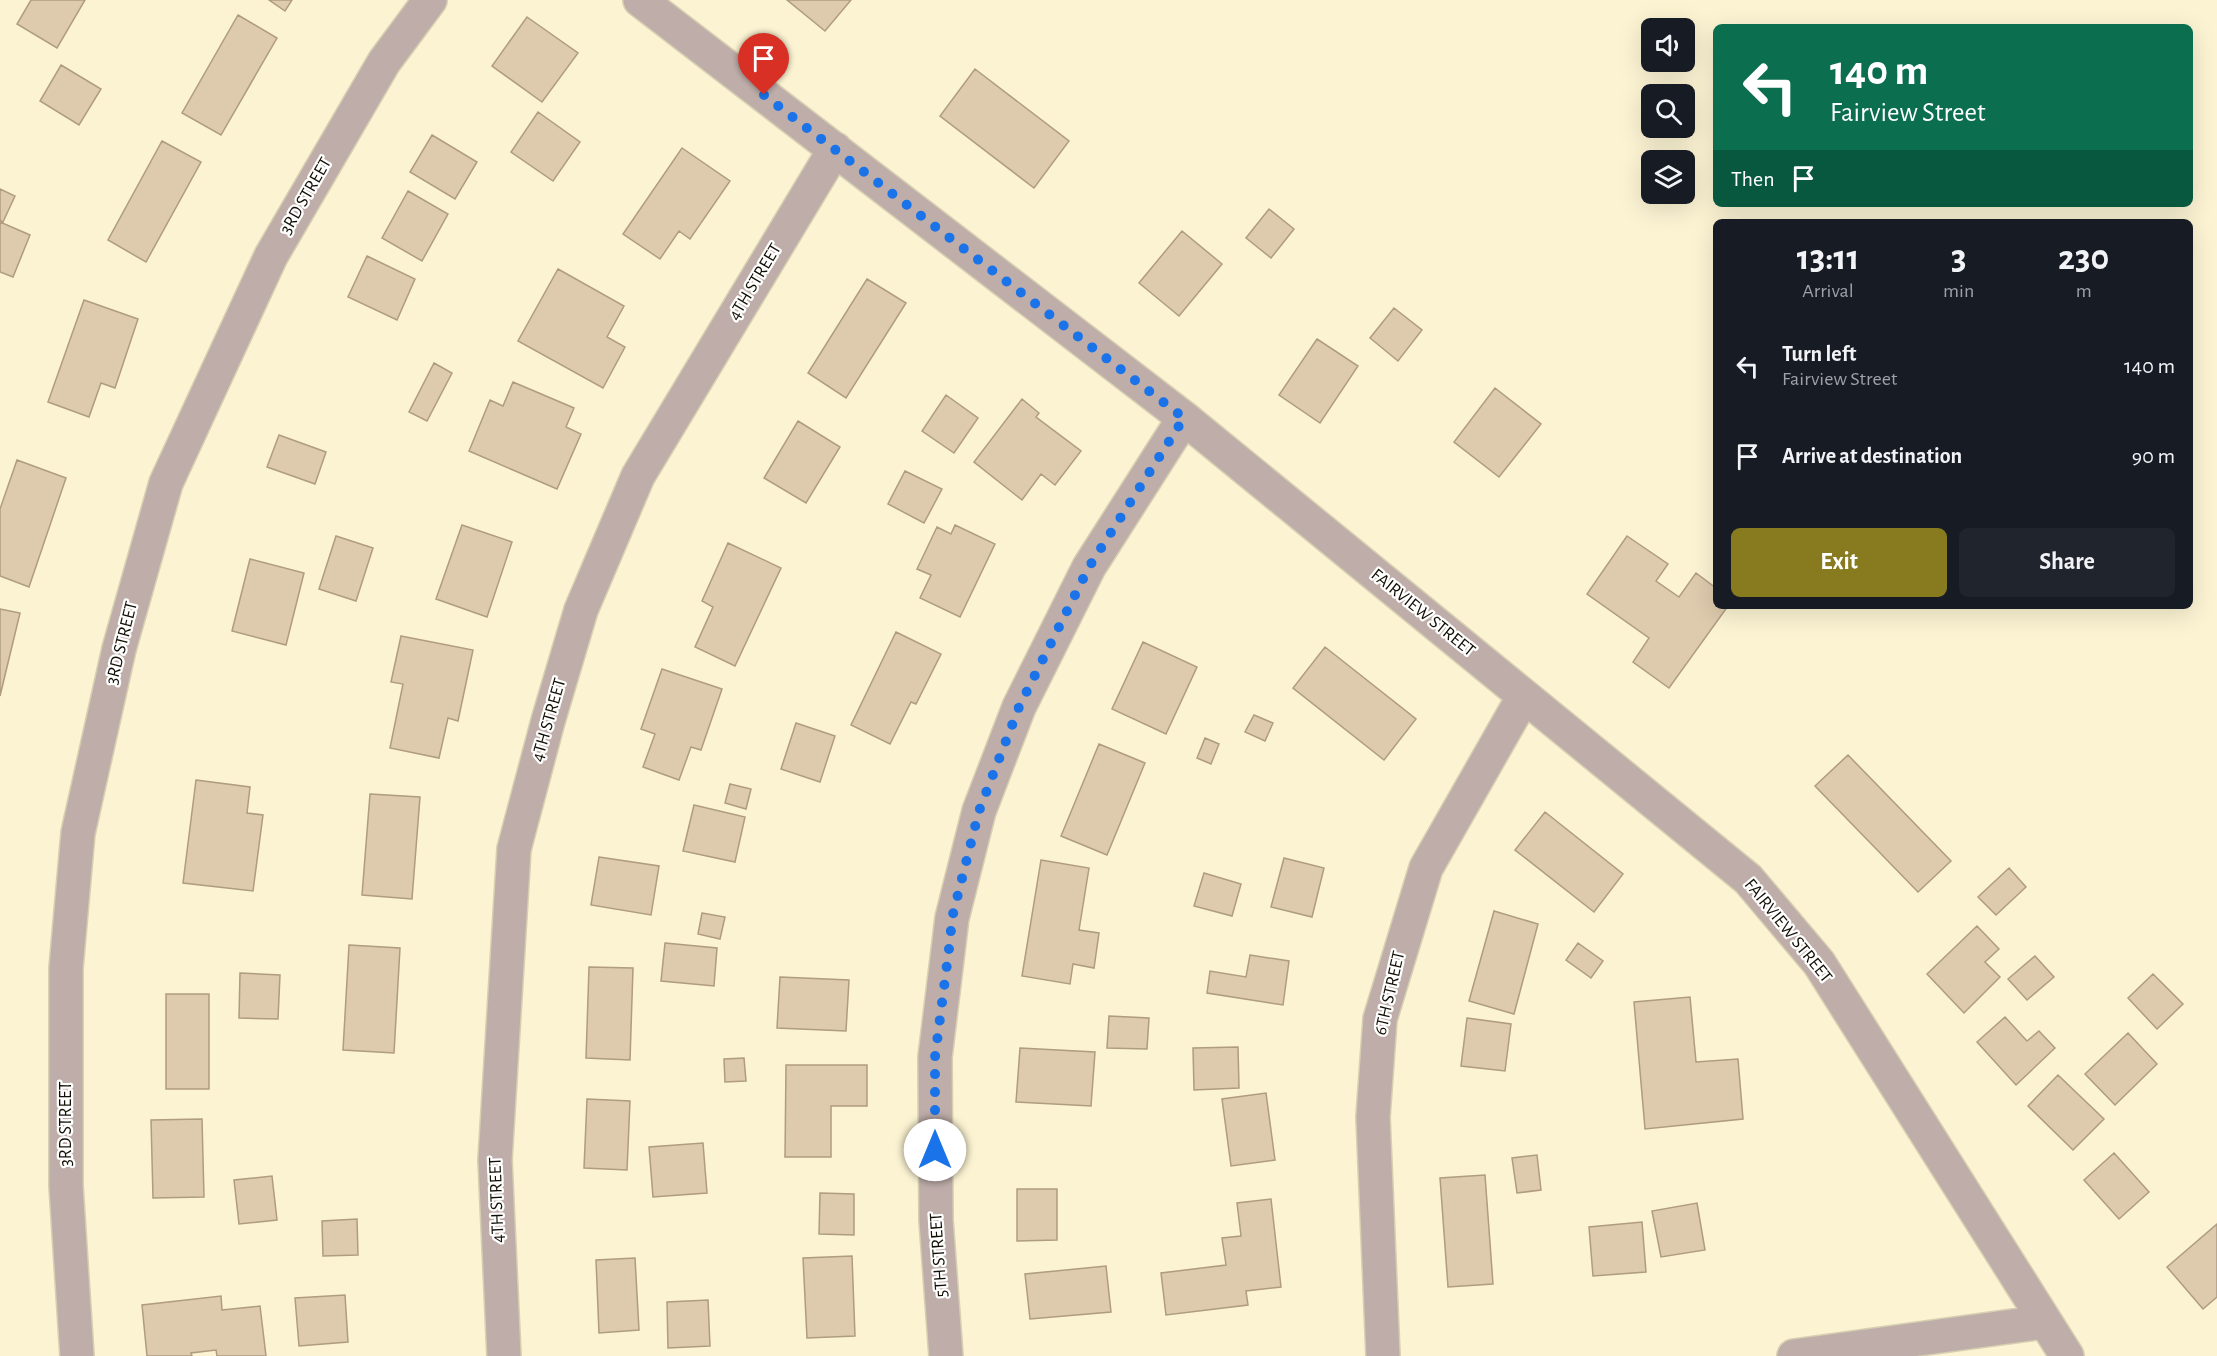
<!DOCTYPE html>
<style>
body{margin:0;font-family:"Alegreya Sans",sans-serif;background:#20242c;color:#f1f3f6;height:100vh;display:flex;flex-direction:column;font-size:22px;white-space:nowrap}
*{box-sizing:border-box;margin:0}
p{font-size:20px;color:#9ea1a6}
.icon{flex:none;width:33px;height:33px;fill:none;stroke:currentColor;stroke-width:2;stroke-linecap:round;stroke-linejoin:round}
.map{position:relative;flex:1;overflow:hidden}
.drawer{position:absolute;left:1713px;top:219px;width:480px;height:390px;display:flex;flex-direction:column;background:#171b24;border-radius:9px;box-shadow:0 6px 24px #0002}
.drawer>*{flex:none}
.guide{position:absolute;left:1713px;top:24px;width:480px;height:183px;border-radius:9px;box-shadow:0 6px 24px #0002;background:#0b6e4f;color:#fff;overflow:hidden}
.controls{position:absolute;left:1641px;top:18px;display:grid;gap:12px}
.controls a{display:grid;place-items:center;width:54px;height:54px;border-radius:9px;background:#171b24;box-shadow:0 6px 24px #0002;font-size:30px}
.pin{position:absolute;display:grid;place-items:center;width:51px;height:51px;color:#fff;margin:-62px -26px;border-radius:50% 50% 50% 0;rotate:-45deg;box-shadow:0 0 6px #0007}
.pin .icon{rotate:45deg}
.me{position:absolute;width:66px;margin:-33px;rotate:0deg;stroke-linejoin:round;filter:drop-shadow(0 0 4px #0008)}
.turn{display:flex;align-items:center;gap:21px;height:126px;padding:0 18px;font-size:27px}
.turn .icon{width:78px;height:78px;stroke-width:2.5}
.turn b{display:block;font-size:42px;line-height:51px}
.then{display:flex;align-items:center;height:57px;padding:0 18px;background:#0003;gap:12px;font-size:22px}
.eta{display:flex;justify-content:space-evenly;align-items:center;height:102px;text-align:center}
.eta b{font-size:36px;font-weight:700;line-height:42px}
.button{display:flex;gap:12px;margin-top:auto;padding:12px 18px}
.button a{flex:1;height:69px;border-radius:9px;background:#887a1f;color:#fff;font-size:24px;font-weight:700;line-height:69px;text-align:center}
.button a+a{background:#20242c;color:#f1f3f6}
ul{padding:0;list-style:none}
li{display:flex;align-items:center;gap:18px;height:90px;padding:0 18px}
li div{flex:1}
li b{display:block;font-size:22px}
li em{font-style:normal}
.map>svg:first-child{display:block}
</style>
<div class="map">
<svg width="2217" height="1356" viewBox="0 0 2217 1356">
<rect width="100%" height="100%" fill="#fbf3d2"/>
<path fill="#decaad" stroke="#af9c81" stroke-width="1.5" d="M31,0H85L57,48L17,24Z
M269,0H292L285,11Z
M787,0H851L825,31Z
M238,15L277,38L221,135L182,113Z
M527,17L578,53L542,102L492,66Z
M61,65L101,89L79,125L40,101Z
M975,69L1069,141L1034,188L940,116Z
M538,112L580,142L553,181L511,152Z
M432,135L477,162L455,199L410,172Z
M162,141L201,162L146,262L108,240Z
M682,148L730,181L690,239L679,231L660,259L623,234Z
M0,189L15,196L3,222L0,220Z
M408,191L448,214L422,261L382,238Z
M1269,209L1294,229L1271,258L1246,238Z
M0,222L30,235L13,277L0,272Z
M1182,231L1222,264L1179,316L1139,283Z
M367,256L415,279L397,320L348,297Z
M558,269L624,306L607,337L625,347L603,388L518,341Z
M867,279L906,303L846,398L808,373Z
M84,300L138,319L115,388L101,383L89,417L48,402Z
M1394,308L1422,330L1398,361L1370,338Z
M1317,339L1358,366L1320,423L1279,395Z
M434,363L452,373L427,421L409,412Z
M513,382L574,408L566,427L581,434L557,489L469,451L490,400L503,406Z
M1495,388L1541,424L1499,477L1454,442Z
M946,395L978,418L954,453L922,431Z
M1022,399L1039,413L1036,417L1081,451L1055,485L1041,474L1022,500L974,462Z
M798,421L840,447L806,503L764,478Z
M279,435L326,452L315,484L267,467Z
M17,460L66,478L29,587L0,576V509Z
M905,471L942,489L924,523L888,504Z
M462,525L512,542L487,617L436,599Z
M955,525L995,544L960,617L920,598L931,575L917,569L937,527L951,534Z
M336,536L373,548L356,601L319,589Z
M1627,536L1668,564L1656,581L1679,597L1696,573L1716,588V606H1728L1669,688L1633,662L1649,638L1587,594Z
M728,543L781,568L735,666L695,647L713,607L702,601Z
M250,559L304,573L286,645L232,631Z
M0,609L20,613L0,696Z
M896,632L941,654L916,704L911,702L890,744L851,725Z
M401,636L473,650L458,721L448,718L439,758L390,748L403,684L391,682Z
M1143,642L1197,667L1166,734L1112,709Z
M1325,647L1416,719L1384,760L1293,688Z
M662,669L722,689L701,750L691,747L679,780L643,767L655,734L641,729Z
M1254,715L1273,723L1265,741L1245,732Z
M796,723L835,736L820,782L781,769Z
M1205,738L1219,744L1211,764L1197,758Z
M1099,744L1145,763L1107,855L1061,836Z
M1848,755L1951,861L1918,892L1815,786Z
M196,780L250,787L247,813L263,815L253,891L183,883Z
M730,784L751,789L746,809L725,803Z
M370,794L420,797L412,899L362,895Z
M694,805L745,817L735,862L683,851Z
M1545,812L1623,874L1594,912L1515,850Z
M599,857L659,866L651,915L591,905Z
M1284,858L1324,868L1312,917L1271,907Z
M1041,860L1089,868L1079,930L1099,933L1094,968L1073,964L1070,984L1022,976Z
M2009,868L2026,887L1996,915L1978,897Z
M1204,873L1241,884L1232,916L1194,906Z
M1494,911L1538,924L1514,1014L1469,1001Z
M702,913L725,917L720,939L698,934Z
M1977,926L1999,949L1985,962L2000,977L1964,1013L1927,974Z
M665,943L717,948L714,986L661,981Z
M1578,943L1603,961L1591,978L1566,960Z
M349,945L400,948L394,1053L343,1050Z
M1250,955L1289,961L1283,1005L1207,993L1210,971L1246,977Z
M2035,956L2054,977L2027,1000L2008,979Z
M589,967L633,968L630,1060L586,1058Z
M240,973L280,975L278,1019L239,1018Z
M2153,974L2183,1004L2157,1029L2128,998Z
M780,977L849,980L846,1031L777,1028Z
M166,994H209V1089H166Z
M1690,997L1696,1062L1738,1059L1743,1119L1645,1129L1634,1002Z
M1109,1016L1149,1018L1147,1049L1107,1048Z
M2005,1017L2027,1041L2039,1031L2055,1048L2016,1085L1977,1042Z
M1467,1018L1511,1024L1505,1071L1461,1066Z
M2128,1033L2157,1064L2115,1105L2085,1074Z
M1238,1047L1239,1088L1194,1090L1193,1048Z
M1020,1048L1095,1052L1091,1106L1016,1102Z
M744,1058L746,1081L725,1082L724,1059Z
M786,1065H867V1106H831V1157H785Z
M2058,1075L2104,1119L2073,1150L2028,1106Z
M1266,1093L1275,1160L1231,1166L1222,1099Z
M587,1099L630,1101L627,1170L584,1168Z
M202,1119L204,1197L153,1198L151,1120Z
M703,1143L707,1193L653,1197L649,1147Z
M2114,1153L2149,1192L2119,1219L2084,1180Z
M1537,1155L1541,1190L1517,1193L1512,1158Z
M1485,1175L1493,1284L1448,1287L1440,1178Z
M272,1176L277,1220L239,1224L234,1180Z
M1017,1189H1057V1240L1017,1241Z
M820,1193L854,1194V1235L819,1234Z
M1271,1199L1281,1287L1246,1291L1248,1305L1166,1315L1161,1273L1226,1265L1222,1238L1241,1236L1237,1203Z
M1697,1203L1705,1250L1661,1257L1652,1211Z
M357,1219L358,1255L323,1256L322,1221Z
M1642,1222L1646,1272L1593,1276L1589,1227Z
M2217,1224V1297L2203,1309L2167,1267Z
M852,1256L855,1336L807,1338L803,1258Z
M635,1258L639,1330L599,1333L596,1260Z
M1106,1266L1111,1312L1030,1319L1025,1274Z
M345,1295L348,1342L299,1346L295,1298Z
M221,1296L222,1310L260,1306L266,1356H217L216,1350L191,1353L192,1356H147L142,1305Z
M708,1300L710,1346L668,1348L667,1302Z"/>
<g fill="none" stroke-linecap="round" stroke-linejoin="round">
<g stroke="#d6cfb1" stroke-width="36">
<path id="minor" d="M640,0L1184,418L1748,879L1819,963L2067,1356
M77,1356L66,1186V968L78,833L119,649L166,483L271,256L384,62L430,0
M504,1356L495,1160L514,849L548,721L581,610L638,476L835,149
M946,1356L936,1220L935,1057L952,918L979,811L1019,707L1089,567L1184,418
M1383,1356L1373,1117L1380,1019L1426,868L1524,696
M1794,1356L2043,1322"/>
</g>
<use href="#minor" stroke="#beada9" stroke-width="33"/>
</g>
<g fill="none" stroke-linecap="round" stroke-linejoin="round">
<path stroke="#1a73e8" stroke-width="10" stroke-dasharray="0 18" d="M764,95L1184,418L1089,567L1019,707L979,811L952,918L950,941L935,1057V1150"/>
</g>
<g text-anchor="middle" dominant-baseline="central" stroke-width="4.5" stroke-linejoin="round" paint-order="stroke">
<g font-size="18" fill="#110f04" stroke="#fff">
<text transform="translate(306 196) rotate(-60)">3RD STREET</text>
<text transform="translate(755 282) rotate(-59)">4TH STREET</text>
<text transform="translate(1423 613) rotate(39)">FAIRVIEW STREET</text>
<text transform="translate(122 643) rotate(-76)">3RD STREET</text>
<text transform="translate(549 720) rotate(-74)">4TH STREET</text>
<text transform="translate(1788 931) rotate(51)">FAIRVIEW STREET</text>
<text transform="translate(1390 993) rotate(-77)">6TH STREET</text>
<text transform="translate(66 1124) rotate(-90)">3RD STREET</text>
<text transform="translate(497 1200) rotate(-92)">4TH STREET</text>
<text transform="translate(939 1255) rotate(-94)">5TH STREET</text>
</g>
</g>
</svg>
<div class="controls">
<a><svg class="icon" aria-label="sound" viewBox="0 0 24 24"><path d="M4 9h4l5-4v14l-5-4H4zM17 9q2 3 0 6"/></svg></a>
<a><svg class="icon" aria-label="search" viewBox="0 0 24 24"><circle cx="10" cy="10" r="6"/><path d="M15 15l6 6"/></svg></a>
<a><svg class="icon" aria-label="layers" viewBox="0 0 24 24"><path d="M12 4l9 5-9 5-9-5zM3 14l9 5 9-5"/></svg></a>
</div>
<div class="pin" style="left:764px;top:95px;background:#d93025"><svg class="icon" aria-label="arrive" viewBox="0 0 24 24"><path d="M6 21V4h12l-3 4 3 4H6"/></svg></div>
<svg class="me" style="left:935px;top:1150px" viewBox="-20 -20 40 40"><circle r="19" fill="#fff"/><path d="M0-13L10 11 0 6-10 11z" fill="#1a73e8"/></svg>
<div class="guide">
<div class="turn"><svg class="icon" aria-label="left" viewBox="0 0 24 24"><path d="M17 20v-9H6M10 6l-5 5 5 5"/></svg><div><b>140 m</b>Fairview Street</div></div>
<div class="then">Then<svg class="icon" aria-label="arrive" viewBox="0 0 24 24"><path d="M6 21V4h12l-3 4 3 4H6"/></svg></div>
</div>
<section class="drawer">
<div class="eta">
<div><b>13:11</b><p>Arrival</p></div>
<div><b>3</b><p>min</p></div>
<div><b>230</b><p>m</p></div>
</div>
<ul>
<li><svg class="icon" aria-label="left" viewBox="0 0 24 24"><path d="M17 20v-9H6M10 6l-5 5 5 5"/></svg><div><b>Turn left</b><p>Fairview Street</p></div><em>140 m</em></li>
<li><svg class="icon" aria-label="arrive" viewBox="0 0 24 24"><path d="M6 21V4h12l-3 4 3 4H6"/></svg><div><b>Arrive at destination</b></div><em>90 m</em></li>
</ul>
<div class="button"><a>Exit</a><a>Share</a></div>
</section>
</div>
